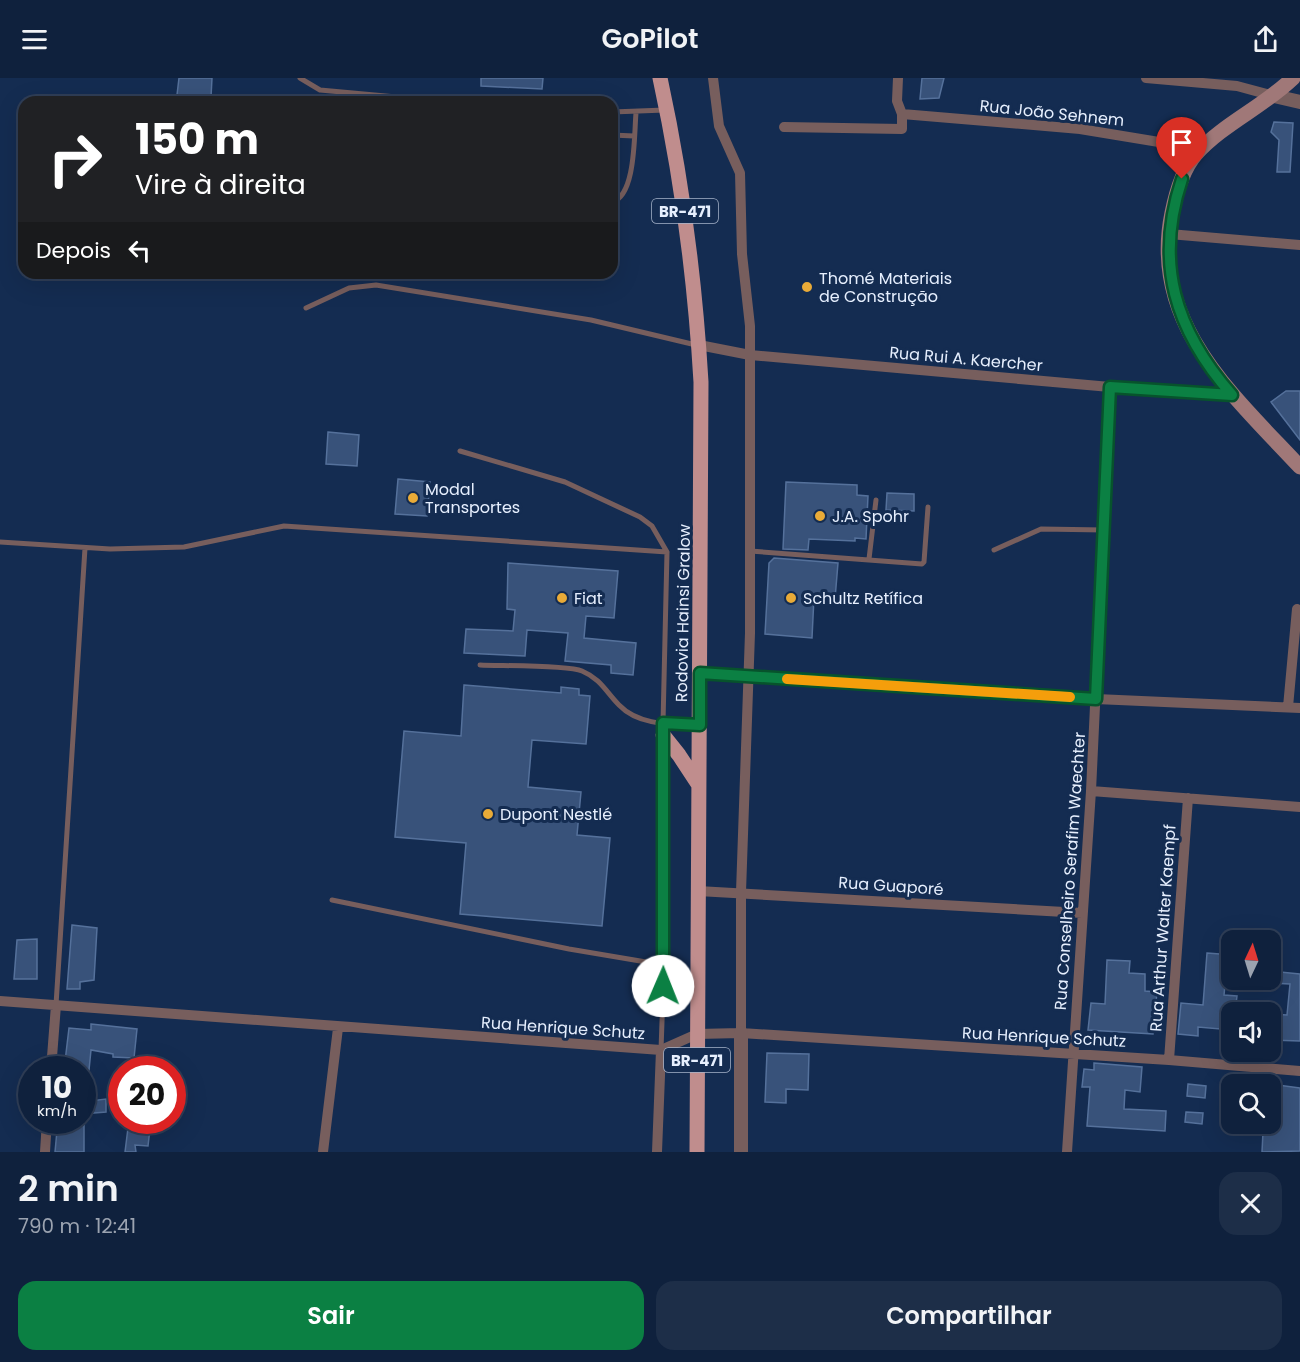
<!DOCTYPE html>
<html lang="pt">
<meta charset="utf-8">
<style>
body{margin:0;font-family:Poppins,sans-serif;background:#1d2e48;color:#f1f3f6;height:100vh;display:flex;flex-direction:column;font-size:22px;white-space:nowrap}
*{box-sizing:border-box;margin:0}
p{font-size:20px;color:#9ba3b0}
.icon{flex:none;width:33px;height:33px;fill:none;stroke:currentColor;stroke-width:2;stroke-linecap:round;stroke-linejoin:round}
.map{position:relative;height:1074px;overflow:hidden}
.panel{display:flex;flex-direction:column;background:#0f213d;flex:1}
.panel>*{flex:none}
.guide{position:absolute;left:18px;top:18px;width:600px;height:183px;border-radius:18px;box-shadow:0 6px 24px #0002,0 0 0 2px #2f3e57;background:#202124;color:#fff;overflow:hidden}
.needle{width:39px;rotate:4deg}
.controls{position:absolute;left:1221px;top:852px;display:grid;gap:12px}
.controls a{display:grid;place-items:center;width:60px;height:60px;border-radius:12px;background:#0f213d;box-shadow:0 6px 24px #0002,0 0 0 2px #2f3e57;font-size:30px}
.speed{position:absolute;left:18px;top:978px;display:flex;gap:12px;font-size:30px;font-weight:700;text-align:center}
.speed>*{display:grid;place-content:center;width:78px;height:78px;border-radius:50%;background:#0f213d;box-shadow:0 6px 24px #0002,0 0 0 2px #2f3e57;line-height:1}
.speed small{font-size:15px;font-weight:400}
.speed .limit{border:9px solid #d22;background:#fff;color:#111}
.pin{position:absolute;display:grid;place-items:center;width:51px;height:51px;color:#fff;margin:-62px -26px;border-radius:50% 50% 50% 0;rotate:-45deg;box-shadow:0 0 6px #0007}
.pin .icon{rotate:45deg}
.me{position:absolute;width:66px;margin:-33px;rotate:1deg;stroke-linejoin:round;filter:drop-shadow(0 0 4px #0008)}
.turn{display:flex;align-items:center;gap:21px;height:126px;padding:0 18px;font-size:27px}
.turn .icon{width:78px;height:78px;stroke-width:2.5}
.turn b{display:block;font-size:42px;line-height:51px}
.then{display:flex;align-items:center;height:57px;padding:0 18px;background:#0003;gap:12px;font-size:22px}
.round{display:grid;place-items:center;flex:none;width:63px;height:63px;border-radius:18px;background:#1d2e48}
.headline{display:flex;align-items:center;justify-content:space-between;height:102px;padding:0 18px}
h1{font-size:36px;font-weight:600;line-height:45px}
.button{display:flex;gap:12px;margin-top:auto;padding:12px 18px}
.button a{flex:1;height:69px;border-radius:18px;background:#0b8043;color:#fff;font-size:24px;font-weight:600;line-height:69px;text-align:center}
.button a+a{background:#1d2e48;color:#f1f3f6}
header{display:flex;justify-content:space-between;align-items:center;height:78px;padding:0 18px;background:#0f213d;font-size:27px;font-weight:600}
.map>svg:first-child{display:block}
</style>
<header><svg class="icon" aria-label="menu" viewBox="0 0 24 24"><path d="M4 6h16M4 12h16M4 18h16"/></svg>GoPilot<svg class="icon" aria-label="share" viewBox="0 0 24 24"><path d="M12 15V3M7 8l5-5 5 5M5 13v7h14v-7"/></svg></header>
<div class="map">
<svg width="1300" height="1074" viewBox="0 0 1300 1074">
<rect width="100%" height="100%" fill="#142c51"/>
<path fill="#38527a" stroke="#55719b" stroke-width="1.5" d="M179,0H212L211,19L177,17Z
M481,0H543L542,11L481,8Z
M922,0H944L939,20L920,21Z
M1274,44L1293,45L1290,94H1277L1279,62L1271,54Z
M1286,313H1300V362L1271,324Z
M328,354L359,357L357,388L326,386Z
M398,401L430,404L427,438L395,436Z
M786,404L857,407V417L868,418L866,461L855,460V463L809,461L808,472L783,471Z
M887,415L914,416V433L886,432Z
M774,480L838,485L835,521L814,519L812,560L765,556L769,485Z
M508,485L618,493L614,540L586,538L584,560L636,565L633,597L611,595V587L565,583L568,555L527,552L525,578L464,575L466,551L513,553L515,532L507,531Z
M464,607L561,615V609L579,611V617L590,618L586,666L532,662L528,709L581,714L577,757L610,760L602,848L460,836L466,765L395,759L404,653L461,658Z
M72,847L97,850L94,902L80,904V911H67Z
M37,861V901H14L17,862Z
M1207,875L1232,877V886H1227L1224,917L1237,918L1235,934H1232V952L1198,949V958L1178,956L1181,925L1203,927Z
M1107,882L1130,883L1129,895L1145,896V913L1157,914L1153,956L1088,952L1091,925L1105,926Z
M1270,893L1300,896V963L1270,962V936L1287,937L1290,906L1270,905Z
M91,946L137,951L134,980L113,979V976L91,972L89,992H64L69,950L91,952Z
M767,975L809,976L808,1012L786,1011V1025L765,1024Z
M1094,985L1142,989L1140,1014L1125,1012L1124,1031L1166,1033L1165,1053L1087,1048L1090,1009H1082L1084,991L1094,992Z
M1188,1006L1206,1008L1205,1020L1187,1018Z
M1270,1006L1300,1010V1073L1262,1074L1263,1054L1242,1052V1046H1270Z
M82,1020L90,1023L106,1021V1034L82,1036Z
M1186,1034L1203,1035L1202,1046L1185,1044Z
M58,1042H84V1074H55Z
M129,1042H151L148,1068L135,1067L136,1074H125Z"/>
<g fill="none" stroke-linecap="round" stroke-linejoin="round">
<path stroke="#775e5d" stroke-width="5" d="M300,0L320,12L451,24
M612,34L665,32
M612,57L634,58
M612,124C636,118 634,56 636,35
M306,230L349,210L376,207L591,242L696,267
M460,373L565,404L640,439L652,448L667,474
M0,464L110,471L184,469L284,448L667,474L663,645L664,887L661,972
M994,472L1041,451L1104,452
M750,473L922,486L924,484L928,429
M869,481L876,422
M480,587C501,588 567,587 582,593C601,601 606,614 619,627C639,648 672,646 699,647
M332,822L569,871L664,887
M56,927L85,470"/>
<path stroke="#775e5d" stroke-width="10" d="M713,0L719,48L740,95L742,176L750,248V555L741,814V955
M898,0L897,23L902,36L1080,51L1171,66L1196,76
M1146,0L1237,8L1274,18
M784,49L902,51V36
M1169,156L1300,167
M699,267L750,277L1110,309L1232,317
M700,595L1096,621L1300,630
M1288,629L1297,531
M1091,713L1300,729
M698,813L1082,835
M0,923L661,972L697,956L741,955L1169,982L1300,993
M1169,982L1188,720
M51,992L56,927
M45,1074L47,1042
M323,1074L338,950
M657,1074L661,972
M1067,1074L1091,713L1110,309"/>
<path stroke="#775e5d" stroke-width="14" d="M1274,18L1300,24
M741,1074V955"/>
<path stroke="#a07878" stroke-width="15" d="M1293,0C1263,29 1223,46 1196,76C1182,92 1176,115 1172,135C1149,245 1233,317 1300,389"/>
<path stroke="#c08d8d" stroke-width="15" d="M660,0C682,101 695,201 701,304L697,1074
M663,657L679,677L698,706"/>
</g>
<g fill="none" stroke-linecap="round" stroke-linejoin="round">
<g stroke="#07532c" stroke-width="15">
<path id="route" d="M663,908V645L700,647V595L1096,621L1110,309L1232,317C1175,252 1154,185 1182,101"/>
</g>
<use href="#route" stroke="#0b8043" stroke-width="10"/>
<path stroke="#f59e0b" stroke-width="10" d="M787,601L1070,619"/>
</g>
<g fill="#e9ab38" stroke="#142c51" stroke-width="2">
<circle cx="807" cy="209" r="6"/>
<circle cx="413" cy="420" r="6"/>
<circle cx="820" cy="438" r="6"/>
<circle cx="562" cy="520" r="6"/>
<circle cx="791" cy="520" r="6"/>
<circle cx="488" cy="736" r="6"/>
</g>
<g text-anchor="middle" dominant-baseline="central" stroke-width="6" stroke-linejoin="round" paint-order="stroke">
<g fill="#142c51" stroke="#a7b4ca" stroke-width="1.5">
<rect x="652" y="121" width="66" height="24" rx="4.5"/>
<rect x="664" y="970" width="66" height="24" rx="4.5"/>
</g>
<g font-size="15" font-weight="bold" fill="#e6effe">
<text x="685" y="133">BR-471</text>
<text x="697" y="982">BR-471</text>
</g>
<g font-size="16" fill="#e6effe" stroke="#142c51">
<text transform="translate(1052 35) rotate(6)">Rua João Sehnem</text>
<text transform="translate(966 281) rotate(5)">Rua Rui A. Kaercher</text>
<text transform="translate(683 535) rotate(-89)">Rodovia Hainsi Gralow</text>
<text transform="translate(1070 793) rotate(-86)">Rua Conselheiro Serafim Waechter</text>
<text transform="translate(891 808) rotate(4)">Rua Guaporé</text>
<text transform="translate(1163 850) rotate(-86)">Rua Arthur Walter Kaempf</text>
<text transform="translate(563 950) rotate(4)">Rua Henrique Schutz</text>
<text transform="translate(1044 959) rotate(3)">Rua Henrique Schutz</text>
</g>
<g font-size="16" fill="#e6effe" stroke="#142c51" text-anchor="start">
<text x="819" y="200">Thomé Materiais<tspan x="819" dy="18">de Construção</tspan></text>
<text x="425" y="411">Modal<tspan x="425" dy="18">Transportes</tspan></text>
<text x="832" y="438">J.A. Spohr</text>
<text x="574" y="520">Fiat</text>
<text x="803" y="520">Schultz Retífica</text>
<text x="500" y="736">Dupont Nestlé</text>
</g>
</g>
</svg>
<div class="controls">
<a><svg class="needle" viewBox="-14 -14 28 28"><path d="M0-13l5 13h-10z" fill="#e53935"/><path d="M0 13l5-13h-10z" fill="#9ba3b0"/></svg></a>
<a><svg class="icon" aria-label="sound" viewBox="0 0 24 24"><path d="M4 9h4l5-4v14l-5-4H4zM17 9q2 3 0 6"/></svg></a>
<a><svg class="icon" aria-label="search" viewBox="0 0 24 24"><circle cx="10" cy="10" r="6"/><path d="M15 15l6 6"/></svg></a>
</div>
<div class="speed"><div>10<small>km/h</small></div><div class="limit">20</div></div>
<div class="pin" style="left:1182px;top:101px;background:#d93025"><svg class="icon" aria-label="arrive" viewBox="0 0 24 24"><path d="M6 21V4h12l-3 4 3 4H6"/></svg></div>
<svg class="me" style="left:663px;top:908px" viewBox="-20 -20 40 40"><circle r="19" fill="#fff"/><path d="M0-13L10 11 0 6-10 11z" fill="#0b8043"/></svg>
<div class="guide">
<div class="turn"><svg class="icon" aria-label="right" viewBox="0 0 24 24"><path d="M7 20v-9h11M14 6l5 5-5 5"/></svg><div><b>150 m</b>Vire à direita</div></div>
<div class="then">Depois<svg class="icon" aria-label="left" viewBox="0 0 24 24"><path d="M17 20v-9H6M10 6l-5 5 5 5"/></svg></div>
</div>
</div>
<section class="panel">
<div class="headline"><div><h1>2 min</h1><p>790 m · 12:41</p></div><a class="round"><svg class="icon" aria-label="close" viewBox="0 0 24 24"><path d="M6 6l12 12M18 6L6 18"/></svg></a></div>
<div class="button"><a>Sair</a><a>Compartilhar</a></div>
</section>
